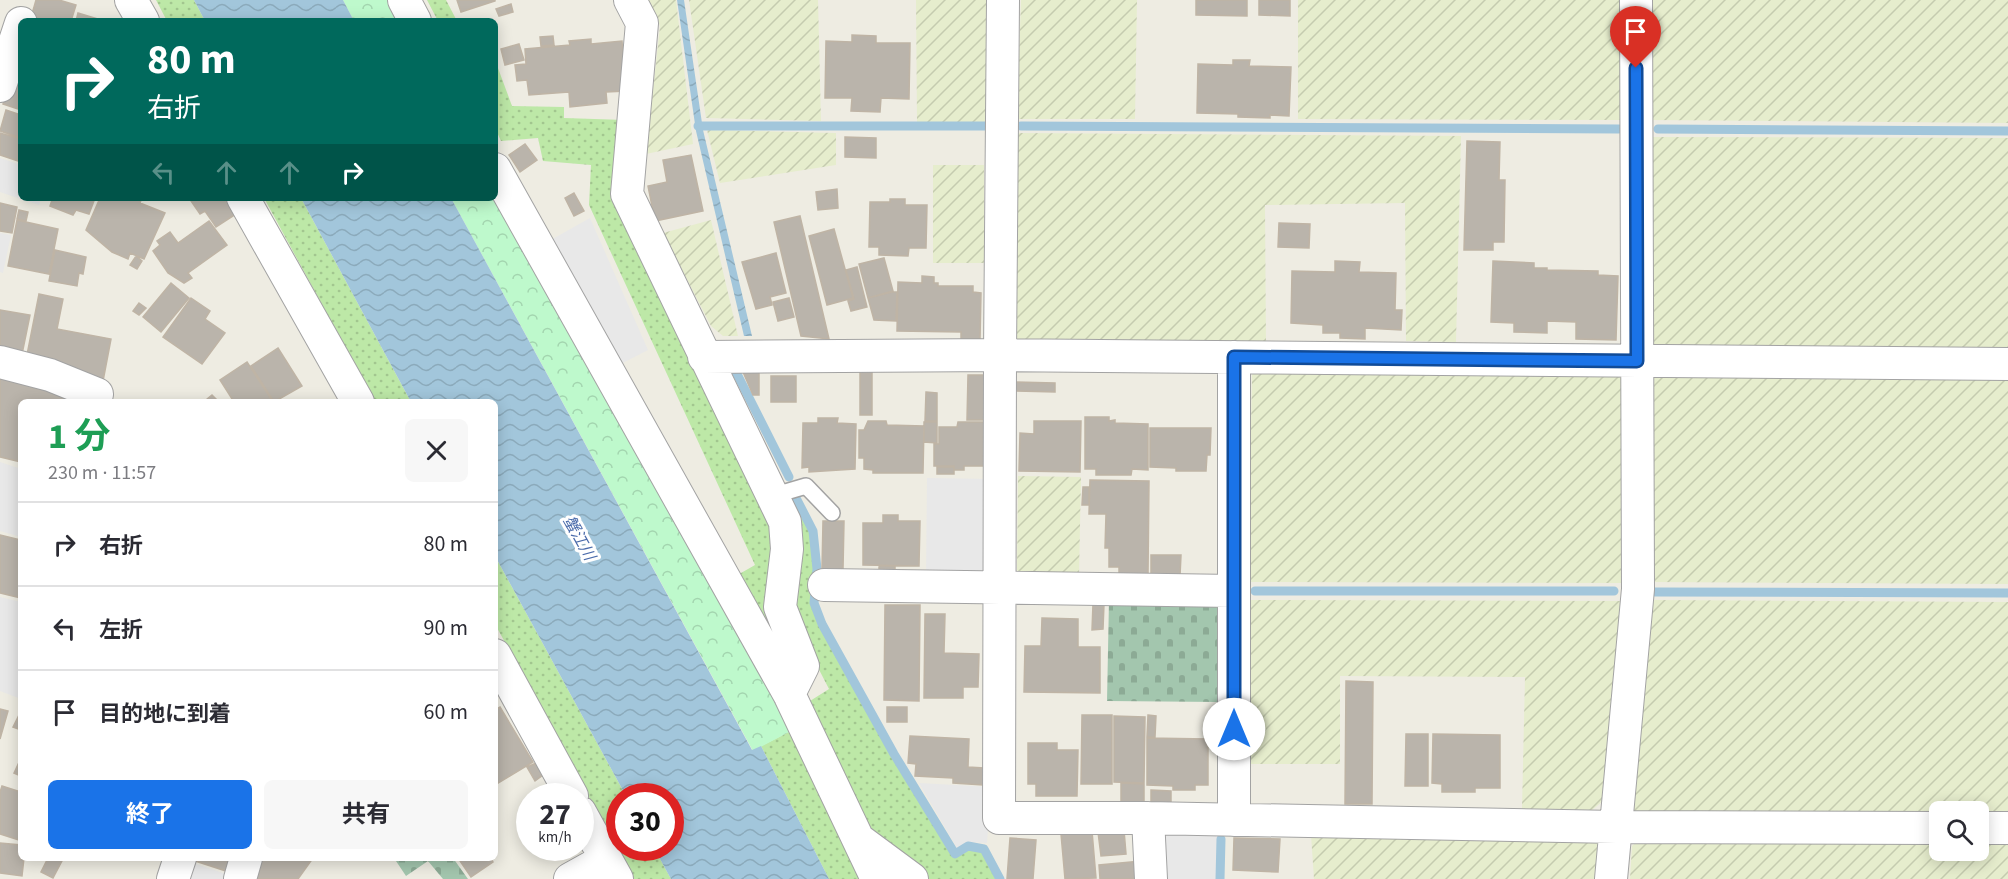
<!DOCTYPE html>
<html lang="ja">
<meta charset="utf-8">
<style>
body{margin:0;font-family:"Source Sans 3","Noto Sans JP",sans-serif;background:#f7f7f7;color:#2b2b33;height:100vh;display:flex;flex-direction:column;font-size:22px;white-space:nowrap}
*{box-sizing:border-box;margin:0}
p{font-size:20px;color:#7c7c81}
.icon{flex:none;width:33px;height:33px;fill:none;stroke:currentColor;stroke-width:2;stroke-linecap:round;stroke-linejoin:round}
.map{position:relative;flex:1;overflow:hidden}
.sheet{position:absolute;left:18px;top:399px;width:480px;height:462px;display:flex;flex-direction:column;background:#fff;border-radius:9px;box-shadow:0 3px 15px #0003}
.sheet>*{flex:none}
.top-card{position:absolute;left:18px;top:18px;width:480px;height:183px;border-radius:9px;box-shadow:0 3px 15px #0003;background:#00695c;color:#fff;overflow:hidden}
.tools{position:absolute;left:1929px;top:801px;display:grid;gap:12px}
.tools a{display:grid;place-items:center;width:60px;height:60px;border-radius:9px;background:#fff;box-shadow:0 3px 15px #0003;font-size:30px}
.speed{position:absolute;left:516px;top:783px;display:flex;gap:12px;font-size:30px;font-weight:700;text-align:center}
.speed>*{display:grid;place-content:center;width:78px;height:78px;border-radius:50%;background:#fff;box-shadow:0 3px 15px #0003;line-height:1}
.speed small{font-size:15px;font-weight:400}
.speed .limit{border:9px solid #d22;background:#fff;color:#111}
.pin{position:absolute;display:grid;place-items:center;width:51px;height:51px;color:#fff;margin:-62px -26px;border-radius:50% 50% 50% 0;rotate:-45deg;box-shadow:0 0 6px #0007}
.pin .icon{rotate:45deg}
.me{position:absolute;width:66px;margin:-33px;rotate:0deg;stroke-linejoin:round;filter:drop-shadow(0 0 4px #0008)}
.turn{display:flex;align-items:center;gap:21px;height:126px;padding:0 30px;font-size:27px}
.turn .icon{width:78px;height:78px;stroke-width:2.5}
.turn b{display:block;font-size:42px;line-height:51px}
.lanes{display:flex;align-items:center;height:57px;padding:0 30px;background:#0003;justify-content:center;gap:30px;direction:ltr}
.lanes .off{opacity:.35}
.round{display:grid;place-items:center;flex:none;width:63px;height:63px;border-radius:9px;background:#f7f7f7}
.headline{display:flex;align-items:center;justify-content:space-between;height:102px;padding:0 30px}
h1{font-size:36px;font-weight:700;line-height:45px;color:#1e9e55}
.action{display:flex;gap:12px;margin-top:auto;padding:12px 30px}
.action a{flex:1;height:69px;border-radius:9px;background:#1a73e8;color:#fff;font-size:24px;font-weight:700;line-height:69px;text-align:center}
.action a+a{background:#f7f7f7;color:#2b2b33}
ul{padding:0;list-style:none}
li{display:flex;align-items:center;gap:18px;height:84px;padding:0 30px;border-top:2px solid #e1e1e2}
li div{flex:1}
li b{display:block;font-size:22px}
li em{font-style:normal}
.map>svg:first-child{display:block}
</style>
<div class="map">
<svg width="2008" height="879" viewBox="0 0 2008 879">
<defs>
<pattern id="farmland-furrows" width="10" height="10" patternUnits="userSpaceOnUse" patternTransform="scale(1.5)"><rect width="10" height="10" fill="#e6edcd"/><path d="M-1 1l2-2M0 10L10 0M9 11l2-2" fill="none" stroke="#c5cbaf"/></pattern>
<pattern id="grass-dots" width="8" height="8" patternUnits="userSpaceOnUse" patternTransform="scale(1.5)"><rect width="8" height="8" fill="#bde8a7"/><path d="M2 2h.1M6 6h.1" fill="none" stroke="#a2c68f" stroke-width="1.8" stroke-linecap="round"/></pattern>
<pattern id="cemetery-stones" width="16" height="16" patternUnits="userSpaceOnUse" patternTransform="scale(1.5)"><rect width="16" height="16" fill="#a3c6ae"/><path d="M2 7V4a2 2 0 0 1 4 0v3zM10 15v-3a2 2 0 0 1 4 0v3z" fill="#8caa95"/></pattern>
<pattern id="park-crowns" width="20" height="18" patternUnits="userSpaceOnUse" patternTransform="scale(1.5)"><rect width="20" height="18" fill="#bef9cc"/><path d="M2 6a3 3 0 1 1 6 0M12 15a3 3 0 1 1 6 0" fill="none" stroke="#a3d5af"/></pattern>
<pattern id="water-waves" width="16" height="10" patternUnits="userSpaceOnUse" patternTransform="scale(1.5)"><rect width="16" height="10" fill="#a2c6db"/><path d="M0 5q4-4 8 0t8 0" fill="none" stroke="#8baabb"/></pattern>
</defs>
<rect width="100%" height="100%" fill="#eeece2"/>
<path fill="url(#farmland-furrows)" d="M649,0H676L693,144L646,154L660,26Z
M689,0H818L821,121L706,118Z
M916,0H992V123H917Z
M1021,0H1137L1135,119H1017Z
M1298,0H1625L1623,120L1298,119Z
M1650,0H2008V123L1649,120Z
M707,130L836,133V165L720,183Z
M1017,133L1461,136L1456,342L1406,341L1405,203L1265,205L1266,344H1021L1011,334Z
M1649,137L2008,138V349L1655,346L1649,339Z
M933,165H984V263H933Z
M711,220L738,336H723L711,326L663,233Z
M1254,372L1625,377L1623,583L1248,582L1252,375Z
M1656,376L2008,379V584L1651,582L1653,380Z
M1018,476L1081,477L1079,576L1022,575L1017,570Z
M1248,600L1622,601L1603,801L1592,810L1522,809L1525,677L1340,676V764H1246Z
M1651,600L2008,602V812L1634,811L1632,804Z
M1311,835L1595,839L1602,845L1598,879H1314Z
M1639,840L1939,841L1940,850H1978L1979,841H2008V879H1630L1632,846Z"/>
<path fill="url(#grass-dots)" d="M156,0H194L205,21H167Z
M427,0H446L457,21H438Z
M495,60L512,106L564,107V118L625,120L619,194L773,518L786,648L774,655L734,577L755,565L589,205L591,165L543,161L538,138L501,141L495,128Z
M264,198H301L411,402H375Z
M793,496L810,532L814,569L812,605L819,625L955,858L970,849L982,851L997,879H921L870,839L802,706L829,689L793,619L787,499Z
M495,556L626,796H620V848H654L671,879H634L629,871L495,624Z
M791,731L863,879H829L761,746Z"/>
<path fill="url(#cemetery-stones)" d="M1109,600L1220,601L1219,702L1107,701Z
M394,858H453L468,879H443L428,861L406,876Z"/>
<path fill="url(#park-crowns)" d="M343,0H390L402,21H354Z
M451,198H495L791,731L753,751Z"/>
<path fill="#e8e8e8" d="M0,158L21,165V198H41L39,205L0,192Z
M590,218L648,350L617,366L549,241Z
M0,233L11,235L3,273L0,272Z
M0,462L21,469V537L0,531Z
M927,478L993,479L992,571L926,577Z
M0,597L21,602V699L0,691Z
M919,783L991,787L987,843L967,842L957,848Z
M1155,831H1218L1217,879H1158Z
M184,860L232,876V879H178Z"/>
<path fill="url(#water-waves)" d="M194,0H343L354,21H205Z
M677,0H684L703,130L752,336H744L696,131Z
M301,198H451L752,750L761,746L829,879H671L654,848H670V796H626L495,556V402H411Z"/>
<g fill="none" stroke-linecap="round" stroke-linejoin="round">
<path stroke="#a2c6db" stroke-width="9" d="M698,126H991
M1021,126L1619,129
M1658,129L2008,131
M733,366L789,477
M795,496L813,531L817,569L814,603L822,624L894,754L955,854L968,846L984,849L1000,879
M1255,591H1614
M1655,592L2008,593
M1220,879L1221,839"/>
</g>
<path fill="#bab4ab" stroke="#bfb4a5" stroke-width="1.5" d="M36,0H59L76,5L71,21H30Z
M457,0H495V1L461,12Z
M1196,0H1247V16L1196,15Z
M1259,0H1290V16L1259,15Z
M511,4L513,12L499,16L496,9Z
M78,13L98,19V21H76Z
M852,35L876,36V43H910L909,99L881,98L880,112L851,111L852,98H825L826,41L852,42Z
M553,36L554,45L541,46L540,37Z
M591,39V44L622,41L626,91L606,92L607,103L570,107L569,92L529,95L527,80L517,81L515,65L526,64L525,49L570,45L569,41Z
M519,44L524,60L505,65L501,49Z
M21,49V110L3,104Z
M1233,60H1250L1249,66L1291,67L1289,116L1270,115V118L1238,117V114L1197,113L1198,64L1233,65Z
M6,110L21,115V138L0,131Z
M0,133L21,139V162L0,155Z
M845,137L876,138V158L845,157Z
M1467,141L1500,142L1499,180H1505L1504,242H1493V250H1464Z
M525,144L537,160L520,172L509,155Z
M691,155L703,211L655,221L648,186L667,182L663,160Z
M837,189L838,208L818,210L816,192Z
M574,193L584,211L574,216L565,198Z
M45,198H95L89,214L76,210L73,215L50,206L52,200Z
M100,198H138L141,200L140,203L165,213L144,259L130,253L128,259L112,252L86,230Z
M189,198H225L236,214L216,227L205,211L200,214Z
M890,199H905V205H927L926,248H909L908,256L879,255V247H869L870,202H890Z
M0,203L17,207L12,233L0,231Z
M19,210L28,212L26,221L17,219Z
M800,216L829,339L801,336L774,222Z
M17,220L58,229L49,274L8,266Z
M209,221L227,245L188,273L192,278L184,283L168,273L153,251L160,245L157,241L170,232L178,243Z
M1279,223L1310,224L1309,248L1278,247Z
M834,229L853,298L827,305L809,236Z
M55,250L86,257L83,274L79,273L77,286L49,281Z
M776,253L786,293L770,297L772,305L756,309L742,262Z
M136,256L142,261L137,269L130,265Z
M884,258L893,291L868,298L859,264Z
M1335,261L1360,262L1359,272L1396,273L1395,310H1402L1401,330L1365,328V339L1340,338V333H1323V325L1291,323L1292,271L1335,272Z
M1493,261L1534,263V268H1547V270L1598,271V275L1618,276L1616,340L1576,339V322L1547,321V333L1514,332V323L1491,322Z
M857,267L867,307L851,311L848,301L854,299L846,270Z
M922,276L934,277V283H938V286H973V292L981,293L980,339H961V332L897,331L898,282L922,283Z
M171,283L189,298L161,332L143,317Z
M892,292H897L896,321L874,320L868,298Z
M39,294L63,299L57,329L111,339L103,381L25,365Z
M191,298L210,311L205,319L225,333L202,364L163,337Z
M789,298L794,317L778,321L773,302Z
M139,303L146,308L139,315L133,311Z
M0,310L30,315L21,359L0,355Z
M278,348L302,386L274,402L251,366Z
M247,362L273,402H234L220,380Z
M740,365H759V395H753Z
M860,367L872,368V415H860Z
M968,375H991L990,420H967Z
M771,376H796V402H771Z
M0,377L85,397L84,402H21V462L0,457Z
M1015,382L1055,383V392L1014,391Z
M926,392L937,393V421H925Z
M212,395L219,402H203L207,399Z
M1085,417H1109V421L1115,420V423L1148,424V470L1132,469L1131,475H1096V469H1085Z
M818,418H838L837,423L856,424L855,469L809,472V467L802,468L803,423H818Z
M868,421H886L887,425L924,426L923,473H873V470L864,469V458H859V430H864Z
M1034,421H1081L1080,472L1019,471L1020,433L1034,434Z
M924,422H937V443L924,442Z
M958,422H990L989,466H964V470H954V466H934V444H939V427H957Z
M1150,428H1211L1210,455H1207L1206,471H1176V468L1150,467Z
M937,467H954V474H937Z
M1090,480L1149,481L1148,575H1119V567H1109V548H1105L1106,514H1089Z
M1083,487H1089V505H1082Z
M883,515H898V521H920L919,566L863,565V523H883Z
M823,521H844L843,569H822Z
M0,535L21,540V598L0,593Z
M1151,555H1181L1180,576H1151Z
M879,566H895V573H879Z
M1093,604H1104L1103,629L1092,630Z
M885,605H920L919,701L884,700Z
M925,614H945L944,653L979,654L978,687H963V698H924Z
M1042,618L1078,619V647H1100V693L1024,692L1025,646H1041Z
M1346,681L1373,682L1372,804H1345Z
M500,707L533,762L495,785V710Z
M887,707H907V722H887Z
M0,709L8,711L0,739Z
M19,715L21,716V730L13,727Z
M1082,715H1112V784H1081Z
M1148,715L1156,716L1155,737H1147Z
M1114,716L1145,717L1144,783L1114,782Z
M1406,734H1428V786H1405Z
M1433,734L1500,735V788H1475V792H1442V784L1432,783Z
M910,736L969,739L968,767L984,768L983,785L953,783V778L915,776L916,764L908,763Z
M1147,738L1208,739V785H1195V790H1173V786L1147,785Z
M1028,743H1057V750H1078L1077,796H1036V784H1028Z
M21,758V776L14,773Z
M536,763L543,775L535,781L527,767Z
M1121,783L1144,784V804H1121Z
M2,786L21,792V834L19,840L0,834V792Z
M1151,790L1171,791V804H1151Z
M1124,830L1126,854L1101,856L1098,832Z
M1092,831L1096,878L1065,879L1061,834Z
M1010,838L1036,840L1033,879H1007Z
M1234,838L1280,839L1278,872L1233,870Z
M0,843L21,845V858H24L22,876L0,873Z
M48,858L63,859L53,878L41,872Z
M186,858H237L232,873Z
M256,858H313L298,879H257L247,872Z
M458,858H491L493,862L471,877Z
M1141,861L1143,879H1100L1099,865Z"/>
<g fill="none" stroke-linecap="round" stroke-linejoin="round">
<g stroke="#a3a3a3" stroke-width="18">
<path id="lane" d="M772,496L806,486L832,513"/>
</g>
<g stroke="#a3a3a3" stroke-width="34">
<path id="street" d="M131,0L143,21
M404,0L415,21
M630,0L642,23L627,194L785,522L787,549L780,607L803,666L789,694
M1003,0L1000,355L999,818H1148L1616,827L1940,828
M0,86L21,23
M495,169L789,694L877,879
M243,198L358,402
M704,357L1000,355L2008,364
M1234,357V820
M0,362L50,375L97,394L95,402
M824,585L1234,591
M495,655L572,796
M580,812L617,879
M1148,818L1151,879
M1978,828H2008
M862,842L912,879
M173,879L180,858
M240,879L246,858
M570,879L606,859
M1611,879L1638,589L1636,0"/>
</g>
<use href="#lane" stroke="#fff" stroke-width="15"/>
<use href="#street" stroke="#fff" stroke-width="32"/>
</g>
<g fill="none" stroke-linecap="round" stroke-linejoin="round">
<g stroke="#114b97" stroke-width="15">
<path id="route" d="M1234,729V357L1637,361L1636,68"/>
</g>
<use href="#route" stroke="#1a73e8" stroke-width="10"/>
</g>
<g text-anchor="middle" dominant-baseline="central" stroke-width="6" stroke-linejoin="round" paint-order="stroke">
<g font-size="16" font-style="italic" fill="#4a6bab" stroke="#fff">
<text transform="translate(579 538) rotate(61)">蟹江川</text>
</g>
</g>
</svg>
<div class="tools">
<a><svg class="icon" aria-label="search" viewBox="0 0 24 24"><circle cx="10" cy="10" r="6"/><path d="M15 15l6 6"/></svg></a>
</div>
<div class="speed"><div>27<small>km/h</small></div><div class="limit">30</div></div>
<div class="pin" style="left:1636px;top:68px;background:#d93025"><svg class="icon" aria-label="arrive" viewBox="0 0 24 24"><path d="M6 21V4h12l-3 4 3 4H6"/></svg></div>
<svg class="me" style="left:1234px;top:729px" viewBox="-20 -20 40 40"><circle r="19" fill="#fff"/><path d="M0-13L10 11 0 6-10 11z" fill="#1a73e8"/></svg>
<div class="top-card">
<div class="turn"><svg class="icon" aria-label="right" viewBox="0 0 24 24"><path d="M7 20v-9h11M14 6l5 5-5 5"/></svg><div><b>80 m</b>右折</div></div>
<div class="lanes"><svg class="icon off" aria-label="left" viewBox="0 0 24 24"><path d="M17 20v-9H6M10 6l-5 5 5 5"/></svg><svg class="icon off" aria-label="ahead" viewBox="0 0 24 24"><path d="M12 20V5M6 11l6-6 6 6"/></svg><svg class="icon off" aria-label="ahead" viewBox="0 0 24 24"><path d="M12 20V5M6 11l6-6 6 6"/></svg><svg class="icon" aria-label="right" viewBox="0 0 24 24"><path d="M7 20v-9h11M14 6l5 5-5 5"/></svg></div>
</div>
<section class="sheet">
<div class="headline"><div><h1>1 分</h1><p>230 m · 11:57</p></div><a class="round"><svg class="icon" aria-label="close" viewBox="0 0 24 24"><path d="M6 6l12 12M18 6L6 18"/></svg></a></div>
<ul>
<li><svg class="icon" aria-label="right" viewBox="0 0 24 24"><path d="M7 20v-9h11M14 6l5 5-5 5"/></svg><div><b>右折</b></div><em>80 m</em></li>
<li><svg class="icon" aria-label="left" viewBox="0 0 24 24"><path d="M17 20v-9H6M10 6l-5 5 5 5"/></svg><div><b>左折</b></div><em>90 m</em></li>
<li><svg class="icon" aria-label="arrive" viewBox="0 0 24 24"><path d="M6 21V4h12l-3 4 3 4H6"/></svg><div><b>目的地に到着</b></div><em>60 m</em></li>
</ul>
<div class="action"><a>終了</a><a>共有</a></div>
</section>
</div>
